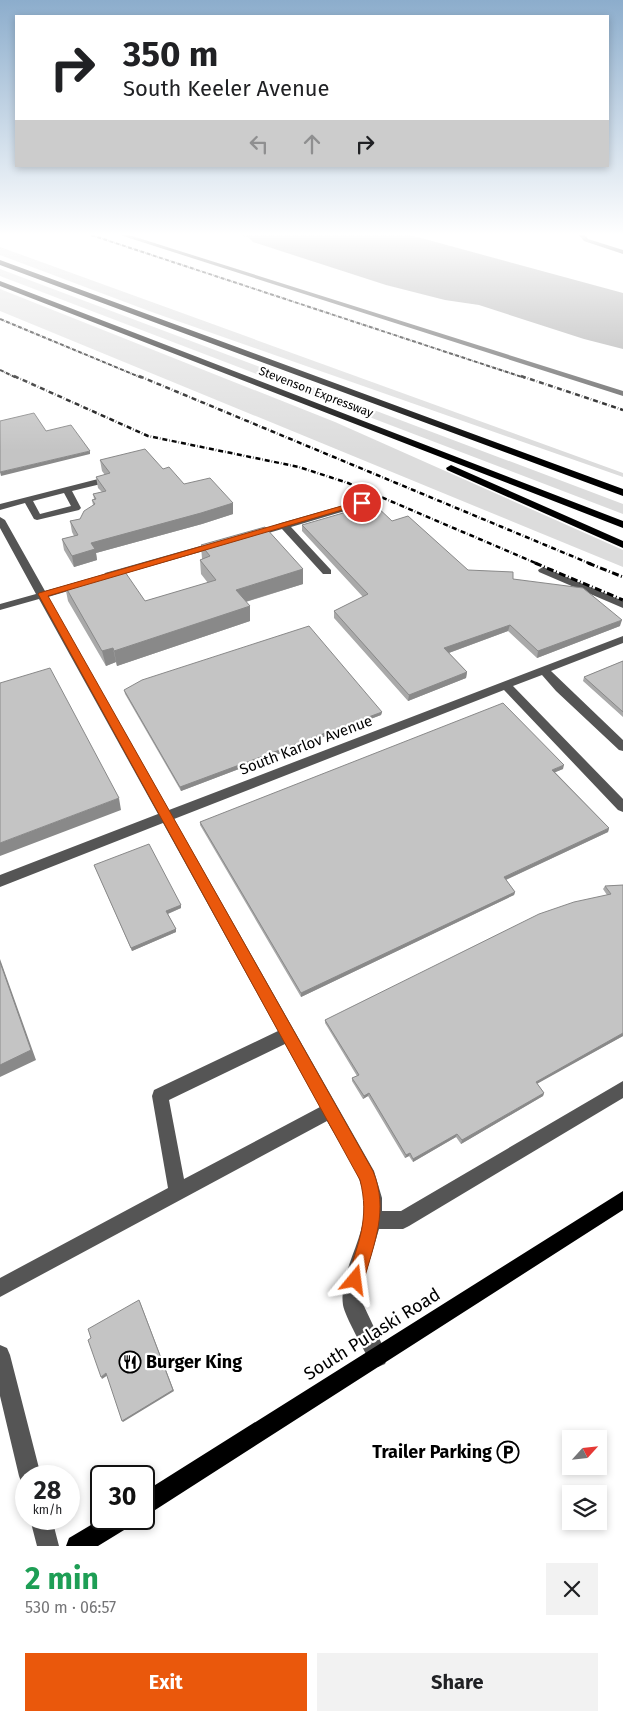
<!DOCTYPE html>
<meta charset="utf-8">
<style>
body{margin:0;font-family:"Fira Sans",sans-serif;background:#f2f2f2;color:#202124;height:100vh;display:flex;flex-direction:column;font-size:19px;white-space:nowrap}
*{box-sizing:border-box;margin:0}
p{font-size:16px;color:#757577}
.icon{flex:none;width:28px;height:28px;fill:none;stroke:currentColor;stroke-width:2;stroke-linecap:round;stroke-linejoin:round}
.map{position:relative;height:1546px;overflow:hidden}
.drawer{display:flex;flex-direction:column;background:#fff;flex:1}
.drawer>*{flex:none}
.banner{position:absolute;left:15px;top:15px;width:594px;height:152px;border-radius:0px;box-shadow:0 2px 8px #0003;background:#fff;color:#202124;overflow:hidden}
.needle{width:32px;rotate:63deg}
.controls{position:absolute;left:562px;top:1430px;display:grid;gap:10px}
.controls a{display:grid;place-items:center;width:45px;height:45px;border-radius:0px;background:#fff;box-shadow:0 2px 8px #0003;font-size:25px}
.speed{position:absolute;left:15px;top:1465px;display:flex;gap:10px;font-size:25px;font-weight:700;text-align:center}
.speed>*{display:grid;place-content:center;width:65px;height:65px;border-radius:50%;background:#fff;box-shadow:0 2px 8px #0003;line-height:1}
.speed small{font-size:12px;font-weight:400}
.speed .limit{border:2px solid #111;border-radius:8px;background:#fff;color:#111}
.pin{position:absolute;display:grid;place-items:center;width:42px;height:42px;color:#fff;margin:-21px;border:2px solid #fff;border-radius:50%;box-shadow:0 1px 5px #0007}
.me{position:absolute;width:55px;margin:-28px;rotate:16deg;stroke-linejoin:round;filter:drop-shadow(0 0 4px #0008)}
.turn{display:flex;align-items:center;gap:18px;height:105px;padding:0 25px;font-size:22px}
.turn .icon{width:65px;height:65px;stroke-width:2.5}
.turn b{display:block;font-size:35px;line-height:42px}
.lanes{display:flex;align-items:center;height:48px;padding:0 25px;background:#0003;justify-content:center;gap:25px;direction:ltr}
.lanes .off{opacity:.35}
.round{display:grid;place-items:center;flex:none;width:52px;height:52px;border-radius:0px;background:#f2f2f2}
.headline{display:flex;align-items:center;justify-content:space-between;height:85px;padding:0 25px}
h1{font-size:30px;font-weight:700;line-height:38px;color:#1e9e55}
.button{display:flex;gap:10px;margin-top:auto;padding:10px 25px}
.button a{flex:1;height:58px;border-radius:0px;background:#ea580c;color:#fff;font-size:20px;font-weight:700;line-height:58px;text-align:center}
.button a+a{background:#f2f2f2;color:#202124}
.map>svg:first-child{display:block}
</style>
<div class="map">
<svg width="623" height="1546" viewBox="0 0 623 1546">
<rect width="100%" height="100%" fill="#fff"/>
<path fill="#dcdcdc" d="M0,247L623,473V477L149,311L0,255Z
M0,269L623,504V514L0,276Z
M0,289L335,422L623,550V567L0,311Z"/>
<path fill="#a3a3a3" d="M240,235H410L623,293V349L584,339L479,305L445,300L386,285L253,242L248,237Z"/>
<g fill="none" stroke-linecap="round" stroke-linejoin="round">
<path fill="#555" fill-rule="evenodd" d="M120,235H129L623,391V396Z
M579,235H585L588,239L623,250V254L584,241Z
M102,478L105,479V483L72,491L81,508L79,510L37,520L34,519L25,503L0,510V504ZM64,493L71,506L40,514L33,501Z
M362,500L367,503L365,505L291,527L331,570V574H323L282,529L251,538L246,535L281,523Z
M0,517L5,520L45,591L81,581L86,584L85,586L48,597L169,810L623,636V643L551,671L623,740V751L619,750L556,691L542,675L513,686L623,799V812L618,810L504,690L174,819L374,1171L382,1198V1211H401L623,1081V1098L409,1226L403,1229H379L364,1280L363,1304L388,1357L385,1364L378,1367L371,1364C365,1351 345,1317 343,1305C338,1271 370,1233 364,1197C360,1170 340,1145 327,1121L0,1297V1278L168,1188L152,1096L154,1090L278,1031L163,823L0,887V875L158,814L39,599L0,610V604L36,594L0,528ZM285,1044L320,1107L184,1179L169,1100Z
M218,541L221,542V546L109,578L104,575L105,573Z
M543,567L623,601V608L539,572L538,570Z
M0,1345L7,1348L10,1355L41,1476H26V1485L22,1484L19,1476L0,1396Z
M30,1519H52L59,1546H37Z"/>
<path fill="#000" fill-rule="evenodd" d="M623,1191V1210L152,1512L144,1515V1492Z
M101,1519H132L129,1527L98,1546H66L69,1538Z"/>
<path fill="#000" fill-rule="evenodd" d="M0,260L623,489V496L0,265Z
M0,281L623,521V528L0,286Z
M451,465L623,541V548L447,470L446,468Z"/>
<path stroke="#000" stroke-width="2" stroke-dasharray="4 1 0.5 1" stroke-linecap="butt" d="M91,235L525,378
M0,319L142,378
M0,370L17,378"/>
<path stroke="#000" stroke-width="2.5" stroke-dasharray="5 2 0.5 2" stroke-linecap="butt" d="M14,376L148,436L299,467L348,483L538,564
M139,376L591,564
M521,376L623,410"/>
<path stroke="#000" stroke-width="3" stroke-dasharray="7 2.5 1 2.5" stroke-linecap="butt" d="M535,563L623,600
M588,563L623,577"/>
</g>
<path fill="#a9a9a9" d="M100,460L163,469L184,484L233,503V514L202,524L96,553L97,560L74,567L64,550L62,539L74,536L72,532L70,521L80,519L93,505L92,500L94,499L93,494L102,492L98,488L96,477L105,475L102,471Z
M392,521L468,570L513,579L620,626L537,658L508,631L449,653L467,672L466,678L408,701L334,618V611L363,597L302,531V525Z
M201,545L303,569V584L246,602L250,606V621L117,666L116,662L106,666L68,601L65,586L145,601L208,583L201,574L200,560L202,559Z
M623,661V717L583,681L584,677Z
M124,690L382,712L381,715L181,791L125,694Z
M563,769L555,772L609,828L608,832L506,880L515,892L514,895L301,997L200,825V822Z
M94,865L181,905V908L168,914L176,929V932L132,951Z
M623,885V1036L537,1083L544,1093L543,1096L461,1144L456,1137L413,1162L409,1156L405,1158L368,1096L363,1099L352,1081V1078L357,1076L325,1023V1020L607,895L603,889L605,886Z"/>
<path fill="#898989" d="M90,451V454L1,476L0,472Z
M233,503V514L202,524L96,553L97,560L74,567L72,556L91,543Z
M303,569V584L238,604L236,590Z
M250,606V621L117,666L114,651Z
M622,620L620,626L537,658L538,651Z
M510,625L508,631L443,655L444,648Z
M113,648L116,662L106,666L102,651Z
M467,672L466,678L408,701L409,695Z
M382,712L381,715L181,791L180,787Z
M564,765L563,769L551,774L552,770Z
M119,798L121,810L0,856V843Z
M609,828L608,832L503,881L504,877Z
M515,892L514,895L301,997V993Z
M181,905V908L167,914L166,911Z
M176,929V932L132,951L131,948Z
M0,959L36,1060L0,1077Z
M623,1033V1036L535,1085L536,1082Z
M369,1093L368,1096L363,1099L364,1096Z
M544,1093L543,1096L461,1144L462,1140Z
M457,1134L456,1137L413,1162V1159Z
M410,1153L409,1156L405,1158L406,1155Z
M140,1302L174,1391L123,1422L122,1421Z
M106,1373L108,1375L102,1379L101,1377Z"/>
<path fill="#c4c4c4" stroke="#898989" d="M34,413L46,431L71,425L90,451L0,472V421Z
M145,449L163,469L169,467L184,484L210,478L233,503L201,513L91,543L95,549L72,556L62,539L78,535L70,521L80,519L84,511L95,504L92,500L96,499L93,494L106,491L96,477L110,473L100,460Z
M374,504L392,521L408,516L468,570L513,572V579L583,588L622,620L538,651L510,625L444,648L467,672L409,695L334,611L368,594L302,525Z
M265,527L303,569L236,590L250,606L114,651L113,648L102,651L65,586L123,569L145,601L216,580L200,560L210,556L201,545Z
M309,626L382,712L180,787L124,690L142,680Z
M623,661V712L584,677Z
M50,668L119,798L0,843V683Z
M503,703L564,765L552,770L609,828L504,877L515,892L301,993L200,822Z
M149,844L181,905L166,911L176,929L131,948L94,865Z
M623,885V1033L536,1082L544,1093L462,1140L457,1134L413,1159L410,1153L406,1155L369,1093L364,1096L352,1078L359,1075L325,1020L539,914L574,902L611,894L605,886Z
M0,962L31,1050L0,1065Z
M139,1300L173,1390L122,1421L106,1373L101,1377L88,1340L91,1338L88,1329Z"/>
<linearGradient id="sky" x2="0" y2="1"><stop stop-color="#8cadcc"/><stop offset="0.52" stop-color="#fff"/><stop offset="1" stop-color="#fff" stop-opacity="0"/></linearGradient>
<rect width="623" height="451" fill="url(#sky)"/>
<path fill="#ea580c" stroke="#983908" d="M359,501L366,503L48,596L373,1171C389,1210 374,1243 364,1280L361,1286L355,1289L349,1286L347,1280C358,1243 370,1219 360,1180L38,594L39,593Z"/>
<defs>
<g id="restaurant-ring" transform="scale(1.125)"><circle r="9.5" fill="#fff" stroke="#000" stroke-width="1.5"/><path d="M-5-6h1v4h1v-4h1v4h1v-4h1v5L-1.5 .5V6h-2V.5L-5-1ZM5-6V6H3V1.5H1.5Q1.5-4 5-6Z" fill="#000"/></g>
<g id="parking-ring" transform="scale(1.125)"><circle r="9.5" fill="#fff" stroke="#000" stroke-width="1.5"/><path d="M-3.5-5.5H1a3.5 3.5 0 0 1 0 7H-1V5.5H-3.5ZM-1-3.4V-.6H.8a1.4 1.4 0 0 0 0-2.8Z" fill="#000"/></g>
</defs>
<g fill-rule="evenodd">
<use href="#restaurant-ring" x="130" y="1362"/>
<use href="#parking-ring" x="508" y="1452"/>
</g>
<g text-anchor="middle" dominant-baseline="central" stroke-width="4.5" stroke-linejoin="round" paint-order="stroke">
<g font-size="12" fill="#000" stroke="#fff">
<text transform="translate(316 392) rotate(21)">Stevenson Expressway</text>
</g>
<g font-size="15" fill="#000" stroke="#fff">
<text transform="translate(306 745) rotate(-21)">South Karlov Avenue</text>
</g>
<g font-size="18" fill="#000" stroke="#fff">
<text transform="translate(372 1334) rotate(-32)">South Pulaski Road</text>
</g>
<g font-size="18" font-weight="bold" fill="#000" stroke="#fff" text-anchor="start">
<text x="146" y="1362">Burger King</text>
<text x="492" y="1452" text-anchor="end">Trailer Parking</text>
</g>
</g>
</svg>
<div class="controls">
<a><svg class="needle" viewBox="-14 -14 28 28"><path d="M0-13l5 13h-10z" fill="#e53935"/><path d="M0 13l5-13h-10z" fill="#757577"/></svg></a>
<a><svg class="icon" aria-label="layers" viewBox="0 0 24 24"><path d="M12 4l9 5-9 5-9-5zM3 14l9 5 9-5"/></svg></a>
</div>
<div class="speed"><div>28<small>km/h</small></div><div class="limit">30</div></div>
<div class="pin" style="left:362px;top:503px;background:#d93025"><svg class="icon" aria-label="arrive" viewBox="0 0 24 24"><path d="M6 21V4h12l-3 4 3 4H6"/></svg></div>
<svg class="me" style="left:355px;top:1280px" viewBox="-20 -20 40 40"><path d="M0-17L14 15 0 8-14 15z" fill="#ea580c" stroke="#fff" stroke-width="4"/></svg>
<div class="banner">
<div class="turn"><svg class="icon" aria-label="right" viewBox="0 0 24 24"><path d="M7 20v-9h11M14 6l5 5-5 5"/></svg><div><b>350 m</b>South Keeler Avenue</div></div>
<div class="lanes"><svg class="icon off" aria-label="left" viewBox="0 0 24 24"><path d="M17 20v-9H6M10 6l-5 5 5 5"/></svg><svg class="icon off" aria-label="ahead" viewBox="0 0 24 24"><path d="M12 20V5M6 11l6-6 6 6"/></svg><svg class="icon" aria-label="right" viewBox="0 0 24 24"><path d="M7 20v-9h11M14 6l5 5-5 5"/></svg></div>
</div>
</div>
<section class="drawer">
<div class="headline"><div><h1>2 min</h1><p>530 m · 06:57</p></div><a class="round"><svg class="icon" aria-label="close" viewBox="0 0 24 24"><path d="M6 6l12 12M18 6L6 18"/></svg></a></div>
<div class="button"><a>Exit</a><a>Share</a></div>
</section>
